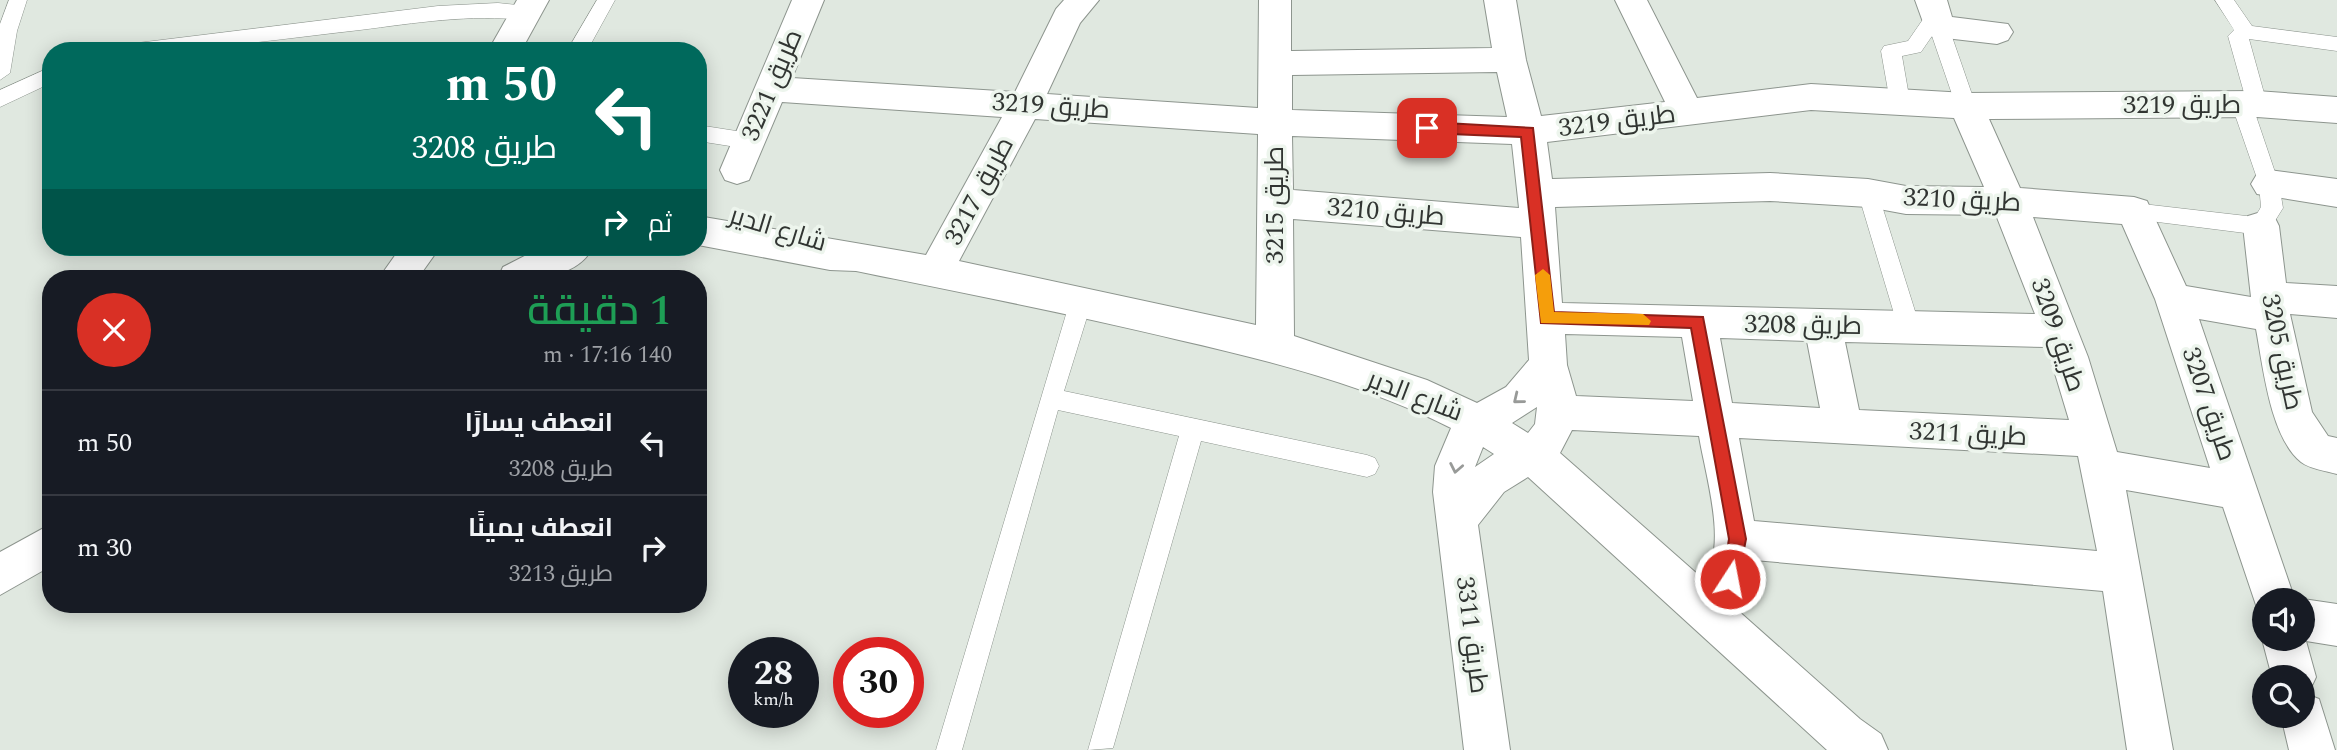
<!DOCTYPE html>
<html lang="ar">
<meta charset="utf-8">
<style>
body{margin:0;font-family:Spectral,Cairo,serif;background:#20242c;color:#f1f3f6;direction:rtl;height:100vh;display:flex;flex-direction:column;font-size:26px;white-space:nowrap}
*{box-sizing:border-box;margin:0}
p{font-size:23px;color:#9ea1a6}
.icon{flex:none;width:38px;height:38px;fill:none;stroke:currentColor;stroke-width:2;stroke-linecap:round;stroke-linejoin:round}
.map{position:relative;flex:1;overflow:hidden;direction:ltr}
.drawer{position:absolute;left:42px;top:270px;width:665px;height:343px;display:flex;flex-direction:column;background:#171b24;border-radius:28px;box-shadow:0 4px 18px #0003;direction:rtl}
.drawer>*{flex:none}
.guide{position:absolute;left:42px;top:42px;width:665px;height:214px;border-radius:28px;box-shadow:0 4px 18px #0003;direction:rtl;background:#00695c;color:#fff;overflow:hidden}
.buttons{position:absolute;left:2252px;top:588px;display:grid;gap:14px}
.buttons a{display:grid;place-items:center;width:63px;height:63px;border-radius:50%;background:#171b24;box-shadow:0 4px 18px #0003;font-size:35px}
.speed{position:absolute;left:728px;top:637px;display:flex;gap:14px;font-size:35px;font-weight:700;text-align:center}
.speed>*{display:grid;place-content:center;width:91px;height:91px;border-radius:50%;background:#171b24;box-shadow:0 4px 18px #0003;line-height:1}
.speed small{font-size:18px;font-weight:400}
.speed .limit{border:10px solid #d22;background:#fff;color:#111}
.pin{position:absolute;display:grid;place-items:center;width:60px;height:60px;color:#fff;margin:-30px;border-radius:14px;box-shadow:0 4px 10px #0006}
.me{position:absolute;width:77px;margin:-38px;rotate:11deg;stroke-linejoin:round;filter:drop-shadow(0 0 5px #0008)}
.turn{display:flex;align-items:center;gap:24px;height:147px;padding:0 35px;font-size:32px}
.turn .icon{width:91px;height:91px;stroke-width:2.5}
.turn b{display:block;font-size:49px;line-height:60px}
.then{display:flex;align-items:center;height:66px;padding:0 35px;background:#0003;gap:14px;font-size:26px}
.round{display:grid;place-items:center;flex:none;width:74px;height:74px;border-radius:37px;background:#20242c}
.head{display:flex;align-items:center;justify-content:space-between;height:119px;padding:0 35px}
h1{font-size:42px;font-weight:600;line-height:52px;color:#1e9e55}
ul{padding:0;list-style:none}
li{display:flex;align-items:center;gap:21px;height:105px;padding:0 35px;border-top:2px solid #363941}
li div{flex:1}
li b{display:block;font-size:26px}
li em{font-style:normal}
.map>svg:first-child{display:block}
</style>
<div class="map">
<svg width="2337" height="750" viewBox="0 0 2337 750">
<rect width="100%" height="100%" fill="#e0e8e0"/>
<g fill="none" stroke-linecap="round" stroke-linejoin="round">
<g stroke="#8d958e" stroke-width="1">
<path id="lane" d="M9,0H27L17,31L10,73L0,80V24Z
M597,0H615L587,51H567Z
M2215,0H2234L2252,26L2337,37V51L2249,39L2267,104L2264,109L2254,110L2279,184L2283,208L2268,232L2261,235L2134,219L2127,217L2123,211L2127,205L2134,203L2255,217L2261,207L2259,184L2232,106L2235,101L2246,100L2228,36L2234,30Z
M498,3L526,6L535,13L526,20C470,14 415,23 360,30C280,39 201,51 119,51L129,44L438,6Z
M1935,10L1945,17L1942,22L1949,28L1976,106L1973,111H1959L1956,106L1932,36L1921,52L1902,56L1910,102L1907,107H1893L1890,102L1881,51L1884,46L1908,41L1928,12Z
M51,67V83L0,107V90Z
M698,125L749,133L756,135L759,141L756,147L749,149L698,141Z
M1868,185L1875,187L1878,193L1920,327L1917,334L1909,336L1901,334L1898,327L1858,193L1861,187Z
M1081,292L1089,294L1092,301L1064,391L1367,455L1375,458L1379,466L1375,474L1367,477L1201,441L1113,748L1088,750L1179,436L1058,410L962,750H936L1070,301L1073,294Z"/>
</g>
<g stroke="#8d958e" stroke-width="2">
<path id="street" d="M792,0H824L792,78L1015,92L1056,9L1064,0H1099L1080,23L1047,94L1258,108L1259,0H1291V51L1492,48L1484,0H1516L1526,60L1541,116L1665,102L1615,0H1647L1697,98L1811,84L1966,93L2257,91L2337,97V123L2257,117L1989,119L2020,188L2134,197L2147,201L2186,286L2251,297L2243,226L2248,216L2261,212L2274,216L2279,226L2286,283L2337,286V318L2290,314L2312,412L2328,436L2337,438V474C2326,471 2310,469 2301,462C2270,437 2263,366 2256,329L2199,319L2295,600H2264V617L2259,614L2223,507L2126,490L2173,750H2127L2103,591L1754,560L1751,579L1734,607L1860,719L1881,734L1888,750H1827L1528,477L1504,492L1478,525L1510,750H1464L1433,492L1435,466L1451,428C1366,385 1271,361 1179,340C1071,314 964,293 856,271L830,270L698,245V216L926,255L1002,117L782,102L749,180L737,184L725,180L720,170ZM1497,72L1507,117L1292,110V75ZM1811,110L1954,118L1984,187L1906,186L1868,179L1770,173L1552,179L1547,142ZM1035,119L1258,134L1256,325L959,261ZM1292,136L1512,144L1519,208L1293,190ZM1770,201L1868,207L1906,214L1996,215L2035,314L1562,303L1555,207ZM2033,217L2122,224L2155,299L2210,468L2117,452L2088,357ZM1293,219L1521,237L1529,360L1506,387L1477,403L1427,380L1294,336ZM1565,334L1682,337L1693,401L1576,396L1567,365ZM1720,338L1807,341L1820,408L1732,403ZM1845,342L2047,347L2069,420L1859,410ZM1537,407L1535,424L1528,433L1512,423ZM1572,430L1699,436C1705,474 1729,548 1703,579L1560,453ZM1739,438L2078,456L2097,551L1754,521ZM1483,447L1494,454L1475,467Z
M1915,0H1947L1952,17L2008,24L2013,32L2008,40L1997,44L1928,36Z
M2269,170L2337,179V207L2257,194L2251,184L2257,174Z
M2303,599L2337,604V646L2306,641L2316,677L2309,692L2306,694L2319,699L2335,750H2289L2281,716H2303V677H2272L2262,639L2264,634V639H2303Z"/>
</g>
<g stroke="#8d958e" stroke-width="2">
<path id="secondary" d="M517,0H549L521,51H488Z
M401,247H440L418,278H379Z
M542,247H593C576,281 530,278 498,278L503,267Z
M51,524V566L0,595V552Z"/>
</g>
<use href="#lane" fill="#fff" fill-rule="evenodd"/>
<use href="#street" fill="#fff" fill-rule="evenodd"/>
<use href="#secondary" fill="#fff" fill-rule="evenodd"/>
</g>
<defs><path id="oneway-chevron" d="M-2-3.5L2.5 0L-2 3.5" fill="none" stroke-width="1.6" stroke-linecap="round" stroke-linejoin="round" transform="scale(1.75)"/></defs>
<g stroke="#989a98">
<use href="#oneway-chevron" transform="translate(1518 399) rotate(141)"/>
<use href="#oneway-chevron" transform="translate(1456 468) rotate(101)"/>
</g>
<path fill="#d93025" stroke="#8d1f18" stroke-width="2" d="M1427,122L1533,128L1554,312L1703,317L1746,539L1737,585H1724L1722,579L1729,539L1691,328L1541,323L1521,137L1427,133L1420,128Z"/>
<path fill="#f59e0b" d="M1543,269L1550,275L1554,312L1643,314L1651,321L1649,325L1541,323L1535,275Z"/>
<g text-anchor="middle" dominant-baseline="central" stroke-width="7" stroke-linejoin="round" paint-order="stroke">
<g font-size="26" fill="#313532" stroke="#edf5ed">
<text transform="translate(772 85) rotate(-67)">طريق 3221</text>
<text x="2182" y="105">طريق 3219</text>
<text transform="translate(1051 106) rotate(4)">طريق 3219</text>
<text transform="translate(1617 121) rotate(-7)">طريق 3219</text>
<text transform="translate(979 191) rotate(-62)">طريق 3217</text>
<text transform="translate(1962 200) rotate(3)">طريق 3210</text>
<text transform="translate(1275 205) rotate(-90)">طريق 3215</text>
<text transform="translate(1386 212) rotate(5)">طريق 3210</text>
<text transform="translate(778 229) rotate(17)">شارع الدير</text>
<text transform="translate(1803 325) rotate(1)">طريق 3208</text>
<text transform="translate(2058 335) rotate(71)">طريق 3209</text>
<text transform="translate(2282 352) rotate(78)">طريق 3205</text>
<text transform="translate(1415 396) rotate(21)">شارع الدير</text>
<text transform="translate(2209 404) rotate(71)">طريق 3207</text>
<text transform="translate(1968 434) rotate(3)">طريق 3211</text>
<text transform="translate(1472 635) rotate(83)">طريق 3311</text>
</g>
</g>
</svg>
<div class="buttons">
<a><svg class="icon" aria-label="sound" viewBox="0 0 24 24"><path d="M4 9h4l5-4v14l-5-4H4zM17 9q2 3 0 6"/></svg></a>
<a><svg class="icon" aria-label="search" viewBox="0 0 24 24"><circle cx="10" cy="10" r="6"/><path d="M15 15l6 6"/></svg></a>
</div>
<div class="speed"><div>28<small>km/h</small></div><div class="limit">30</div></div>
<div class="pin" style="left:1427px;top:128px;background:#d93025"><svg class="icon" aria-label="arrive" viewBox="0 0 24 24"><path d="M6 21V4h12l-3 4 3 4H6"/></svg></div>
<svg class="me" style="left:1730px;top:579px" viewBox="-20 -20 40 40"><circle r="17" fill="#d93025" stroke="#fff" stroke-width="3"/><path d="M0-11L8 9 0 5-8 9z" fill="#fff"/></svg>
<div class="guide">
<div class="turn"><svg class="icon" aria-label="left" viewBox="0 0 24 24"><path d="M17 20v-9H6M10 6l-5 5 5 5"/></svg><div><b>50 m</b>طريق 3208</div></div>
<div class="then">ثم<svg class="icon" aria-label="right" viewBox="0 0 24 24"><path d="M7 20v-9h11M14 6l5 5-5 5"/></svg></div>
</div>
<section class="drawer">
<div class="head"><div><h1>1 دقيقة</h1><p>140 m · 17:16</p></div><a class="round" style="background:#d93025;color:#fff"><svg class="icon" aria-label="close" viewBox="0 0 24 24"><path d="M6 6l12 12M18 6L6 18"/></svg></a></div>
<ul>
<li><svg class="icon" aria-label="left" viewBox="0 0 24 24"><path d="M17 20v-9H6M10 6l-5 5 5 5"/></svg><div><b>انعطف يسارًا</b><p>طريق 3208</p></div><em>50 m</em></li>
<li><svg class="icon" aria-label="right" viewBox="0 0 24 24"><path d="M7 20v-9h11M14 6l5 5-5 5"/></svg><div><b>انعطف يمينًا</b><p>طريق 3213</p></div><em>30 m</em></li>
</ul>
</section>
</div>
